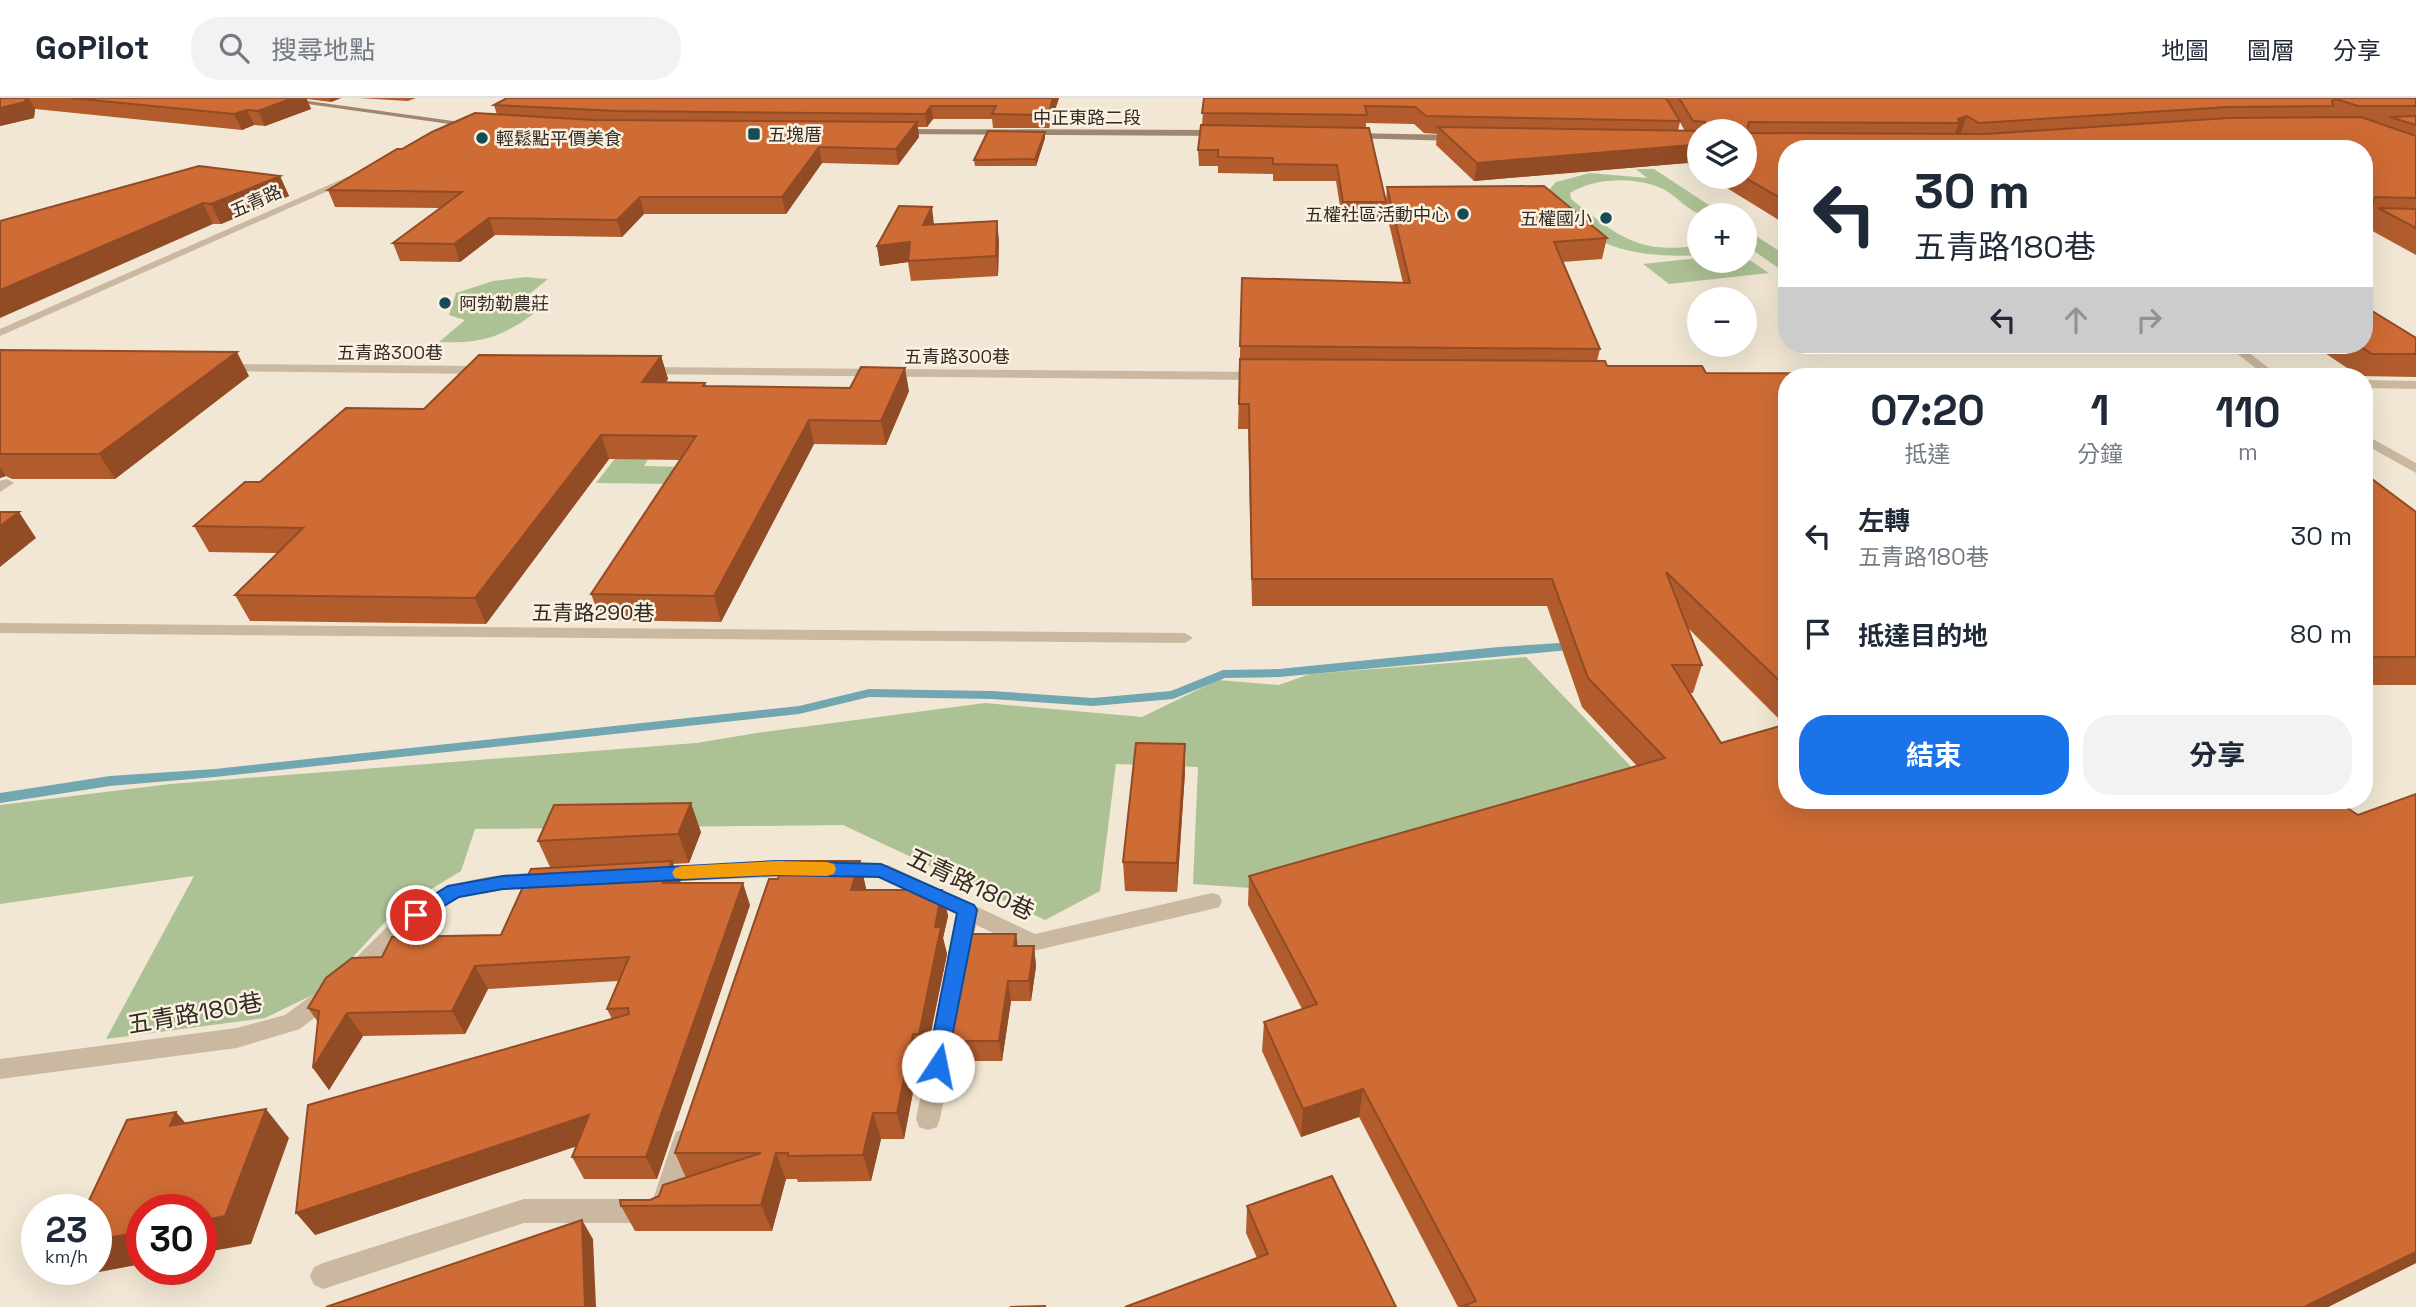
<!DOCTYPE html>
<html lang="zh-TW">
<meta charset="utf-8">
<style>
body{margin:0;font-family:"Space Grotesk","Noto Sans TC",sans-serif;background:#f2f2f3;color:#1f2937;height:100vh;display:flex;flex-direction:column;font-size:26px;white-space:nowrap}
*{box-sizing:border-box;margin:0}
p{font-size:23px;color:#747a83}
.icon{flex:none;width:38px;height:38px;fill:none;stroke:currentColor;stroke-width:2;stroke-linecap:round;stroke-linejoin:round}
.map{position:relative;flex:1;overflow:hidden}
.sheet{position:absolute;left:1778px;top:270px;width:595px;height:441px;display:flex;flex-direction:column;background:#fff;border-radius:28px;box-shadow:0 7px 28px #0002}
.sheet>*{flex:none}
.banner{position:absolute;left:1778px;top:42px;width:595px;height:214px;border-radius:28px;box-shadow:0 7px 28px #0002;background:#fff;color:#1f2937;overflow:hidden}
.buttons{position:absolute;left:1687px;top:21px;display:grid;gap:14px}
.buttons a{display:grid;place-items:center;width:70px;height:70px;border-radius:50%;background:#fff;box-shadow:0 7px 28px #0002;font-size:35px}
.speed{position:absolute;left:21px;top:1096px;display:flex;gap:14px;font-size:35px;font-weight:700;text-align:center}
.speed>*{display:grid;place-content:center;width:91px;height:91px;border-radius:50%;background:#fff;box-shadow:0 7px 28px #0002;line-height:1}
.speed small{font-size:18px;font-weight:400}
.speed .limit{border:10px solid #d22;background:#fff;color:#111}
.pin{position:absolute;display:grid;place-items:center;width:60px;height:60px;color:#fff;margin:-30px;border:4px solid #fff;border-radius:50%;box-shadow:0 2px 7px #0007}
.me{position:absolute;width:77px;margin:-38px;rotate:11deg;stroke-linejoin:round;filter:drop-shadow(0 0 5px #0008)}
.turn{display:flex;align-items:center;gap:24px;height:147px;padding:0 21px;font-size:32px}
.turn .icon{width:91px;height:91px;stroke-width:2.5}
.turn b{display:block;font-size:49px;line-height:60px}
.lanes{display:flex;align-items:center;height:66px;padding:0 21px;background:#0003;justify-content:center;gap:35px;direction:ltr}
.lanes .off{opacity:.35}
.eta{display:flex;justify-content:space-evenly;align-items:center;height:119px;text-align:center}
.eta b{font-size:42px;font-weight:700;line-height:49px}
.button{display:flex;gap:14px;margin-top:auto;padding:14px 21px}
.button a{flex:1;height:80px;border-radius:28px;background:#1a73e8;color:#fff;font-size:28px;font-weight:700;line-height:80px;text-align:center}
.button a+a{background:#f2f2f3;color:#1f2937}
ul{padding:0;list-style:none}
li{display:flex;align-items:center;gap:21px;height:98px;padding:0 21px}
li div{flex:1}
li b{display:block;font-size:26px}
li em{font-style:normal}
header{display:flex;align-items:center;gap:42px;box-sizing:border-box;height:98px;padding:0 35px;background:#fff;border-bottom:2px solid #e0e1e3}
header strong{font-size:33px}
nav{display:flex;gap:38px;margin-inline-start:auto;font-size:24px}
.search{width:490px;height:63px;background:#f2f2f3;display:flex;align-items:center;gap:18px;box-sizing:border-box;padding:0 24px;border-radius:28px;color:#747a83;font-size:26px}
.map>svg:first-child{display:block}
</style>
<header>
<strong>GoPilot</strong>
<div class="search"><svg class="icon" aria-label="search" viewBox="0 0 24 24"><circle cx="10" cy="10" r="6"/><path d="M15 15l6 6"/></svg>搜尋地點</div>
<nav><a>地圖</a><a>圖層</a><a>分享</a></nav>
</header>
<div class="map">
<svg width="2416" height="1209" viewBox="0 0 2416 1209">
<rect width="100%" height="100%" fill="#f2e7d4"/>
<path fill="#adc294" d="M1636,71H1654L1724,117C1718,117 1708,119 1702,117C1689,113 1677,99 1665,92C1638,78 1595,79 1570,95L1571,101C1615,136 1639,158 1699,147V157C1667,159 1624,157 1596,140C1577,130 1561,111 1544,97L1556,84L1590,75L1647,80Z
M1745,131L1787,158V172L1783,173L1745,147Z
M1745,159L1769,175L1669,186L1643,166L1699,160V163H1745Z
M525,179L548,181L522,202L536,214C503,239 480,246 439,244L465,222L449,217L456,195L493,183Z
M617,358H650L644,368L691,369L680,386L596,385Z
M1526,559L1642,680L1250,790L1193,786L1198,669L1116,666L1100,793L1045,822L843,727L475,731L461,773L395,813L323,892L265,920L106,941L194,778L0,806V707L170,686L696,645L757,635L985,605L1142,619L1218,582L1279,587L1310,576Z"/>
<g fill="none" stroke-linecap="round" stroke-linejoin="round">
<path fill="#71a7b1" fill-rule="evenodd" d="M1575,544L1581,548L1579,551L1279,579L1225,580L1173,601L1093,608L992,601L869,599L799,616L215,679L110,688L0,705V695L110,678L215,671L799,608L869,591L992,593L1093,600L1171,593L1223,572L1279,571L1499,549Z"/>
<path fill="#cab8a0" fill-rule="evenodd" d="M7,381L14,385L0,394V383Z"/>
<path fill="#cab8a0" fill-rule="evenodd" d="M2364,121L2416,122V128L2364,127Z
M2226,247H2239L2279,278H2266Z
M222,266L485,268L491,272L485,276L218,273L216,270Z
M642,269L1262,274L1268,278L1262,282L638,276V270Z
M2364,282L2416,283V291L2364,290Z
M2364,336L2416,365V375L2364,346Z
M0,525L1185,535L1193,540L1185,545L0,535Z
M804,764L811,766L814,771L811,776L804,778L654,784L647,781L644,776L647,771L654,768Z
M839,764L888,767L1035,836L1212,795L1219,797L1222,803L1219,809L1212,811L1033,853L976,827L940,1021L937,1029L928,1032L919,1029L916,1021L957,817L878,779L832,776L829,771L832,766Z
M549,774L556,777L559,782L556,787C535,794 509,790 486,793C434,800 395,845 363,883L355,886L347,883L344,877C351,863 365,851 376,840C431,783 473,777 549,774Z
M327,889L335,892L338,898L335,904L300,931L237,950L0,981V961L237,930L285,917L319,892Z
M685,1031L694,1034L697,1042L671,1121L662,1125H524L323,1191L314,1187L310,1178L314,1169L323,1165L524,1101H653L673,1042L676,1034Z"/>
<path fill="#cab8a0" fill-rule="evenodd" d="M356,75L364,77L0,238V231Z"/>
<path fill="#9e8671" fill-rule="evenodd" d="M265,0H287L482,27L478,30Z
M894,31L1223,32L1227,35L1223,38L891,36Z
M1349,35L1458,37L1462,40L1458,43L1346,40Z"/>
</g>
<path fill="#b25c2e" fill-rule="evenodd" d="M0,0H341L331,4L307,1L311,11L265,28L254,27L242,32L35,11L34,20L0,28Z
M358,0H416L408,3Z
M1059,0L1049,30H993L992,21H933L927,29H918L919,39L898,67L822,65L786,116H644L622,139L495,137L460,164L400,163L393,145L440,110L335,109L328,92L402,51L497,17L494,7Z
M1204,0H2416V157L2367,130L2373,119L2366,118L2364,121V51H1787V127L1709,79H1745L1699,33V73L1687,65L1474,83L1436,47L1437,36L1424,35L1414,26L1366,25V30L1386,104L1387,89L1607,140L1602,161L1562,164L1600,251L1597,263L1607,268L1706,275L1787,278V702L2416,1165L2328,1209H1458L1359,1019L1301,1039L1262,953L1264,924L1302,911L1248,807L1249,778L1637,668L1582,609L1547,508H1252L1248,331H1238L1242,180L1403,185L1385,109L1384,121H1342L1336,83H1273V76L1218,75V68H1199L1198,52L1202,27ZM1680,24L1682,28L1685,33H1678ZM1688,530L1785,627L1721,645L1690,595H1693L1702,567Z
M1045,34V40L1036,68H975L974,62Z
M280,78L289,98L221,126L0,123Z
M934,126L999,142L998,178L911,183L908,164L880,168L877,148Z
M2416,240V279L2359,278L2313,247H2364Z
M0,252L249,278L115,381H12L6,378L0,380Z
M661,258L668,281L666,284L705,285L706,288L909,293L886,347L814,346L721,524L601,522L591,496L680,362L609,361L486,526L250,523L235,497L278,455L209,454L194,428L260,384L424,311Z
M2364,375L2416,414V587H2364Z
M1185,674L1177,794L1125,793L1123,764Z
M701,734L689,765L673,766L680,785L750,807L657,1081H584L572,1059L576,1048L315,1137L612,921L607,911L618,883L488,891L465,936L363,938L329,992L313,970L318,924L308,910L501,837L550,769L538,743Z
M860,763L866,792H942L948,818L943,840L947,856L925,963H919L904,1041H881L871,1083L798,1084L797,1081H786L772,1133H635L621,1108L650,1102L659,1098L686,1080L675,1055L778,781Z
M1016,836L1017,848H1034L1036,868L1031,903H1011L1002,963H953L949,943Z
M1247,1108L1396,1209L1257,1160L1246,1135Z"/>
<path fill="#914b25" d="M26,0H29L35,11L34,20L0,28V10Z
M293,0H306L311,11L265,28L258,13Z
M329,0H341L331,4Z
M1053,0H1059L1049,30L1048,17Z
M931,8L933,21L927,29L925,16Z
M247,12L254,27L242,32L234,16Z
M1967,18L1961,35L1954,37L1959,25L1958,21Z
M917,24L919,39L898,67L896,51Z
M1045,34V40L1036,68L1035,61Z
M1691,47L1687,65L1474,83L1477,65Z
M819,49L822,65L786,116L782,99Z
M280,78L289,98L221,126L211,106Z
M640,99L644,116L622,139L617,122Z
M203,105L213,126L0,220V192Z
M932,109L934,127H923Z
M489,120L495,137L460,164L454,146Z
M997,123L999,142L998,178L996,158Z
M910,144L908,164L880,168L877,148Z
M237,254L249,278L115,381L99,356Z
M661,258L668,281L649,307L642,284Z
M905,270L909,293L886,347L881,323Z
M809,322L814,346L721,524L714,498Z
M601,337L609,361L486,526L475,500Z
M0,369L6,378L0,380Z
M19,414L36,440L0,469V428Z
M1185,646V674L1177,794V765Z
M691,705L701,734L689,765L678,736Z
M672,763L681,785H663Z
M860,763L866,790L858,819L851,792Z
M743,785L750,807L657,1081L646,1059Z
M942,792L948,818L943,840L947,856L925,963L919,936L935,829Z
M1016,836L1019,856L1014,848Z
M1034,848L1036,868L1031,903L1029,883Z
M475,868L488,891L465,936L452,913Z
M1008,883L1011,903L1002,963L999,943Z
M347,915L363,938L329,992L313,970Z
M913,936L919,963L904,1041L897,1015Z
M1363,991L1359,1019L1301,1039L1303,1011Z
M266,1011L289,1040L251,1146L201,1155V1123Z
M176,1014L201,1043L170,1028Z
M873,1015L881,1041L871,1083L863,1057Z
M589,1017L601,1040L315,1137L296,1115Z
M776,1055L786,1081L772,1133L761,1107Z
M582,1122L593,1141L596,1209H585Z
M142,1134V1166L99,1174L95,1171H96V1142Z
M2416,1154V1165L2328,1209H2304Z"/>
<path fill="#cf6b35" stroke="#914b25" stroke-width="2" d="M0,0H26L25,4L0,10Z
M71,0H293L258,13L247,12L234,16Z
M507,0H1053L1048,17L992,16L996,8H931L925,16L617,13L494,7Z
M1204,0H1666L1680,23L1426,18L1415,9L1365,8L1367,17L1202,15Z
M1679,0H2416V8H2358L2336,1L2332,3L2333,8L2228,9L1979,25L1967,18L1958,21L1959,25L1749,24L1747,32L1749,35L1986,36L2228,20L2361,19L2416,38V100L2375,99L2372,107L2364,103V51H1787V104L1744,79L1745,33H1705V24L1693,23Z
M475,15L593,22L917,24L896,51L819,49L782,99H640L617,122L489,120L454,146L393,145L462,94L328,92L397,51H402L432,34Z
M2416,18V27L2390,19Z
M1201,27L1369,30L1386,104H1343L1337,67L1273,66V60L1218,59V52H1198Z
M1438,29L1705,33H1699V52L1691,47L1477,65Z
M988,33L1045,34L1035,61L974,62Z
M199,68L280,78L211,106L203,105L0,192V123Z
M1544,88L1607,140L1554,144L1600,251L1240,248L1242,180L1410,185L1387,89Z
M899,108L932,109L923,127L997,123L996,158L908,163L910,144L877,148Z
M2378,110L2416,111V130Z
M2364,208L2416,240V256H2372L2358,247H2364Z
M0,252L237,254L99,356H0Z
M479,257L661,258L642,284L705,285L703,288L850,290L861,269L905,270L881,323L809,322L714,498L591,496L696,338L601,337L475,500L235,497L303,430L194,428L245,384H260L346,310L424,311Z
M1240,261L1605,263L1607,268H1702L1706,275L2222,276L2224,278H1787V590L1666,474L1702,567H1672L1721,645L1787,626V702H2335L2358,717L2416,696V1154L2304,1209H1461L1476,1203L1363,991L1303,1011L1264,924L1317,906L1249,778L1665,660L1588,580L1552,481H1252L1249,306H1239Z
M2364,375L2416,414V559H2364Z
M0,414H19L0,428Z
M1136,645L1185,646L1177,765L1123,764Z
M691,705L678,736L538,743L554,707Z
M672,763L663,785H743L646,1059H572L589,1017L296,1115L308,1007L629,916L628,910L607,911L629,859L475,868L452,913L347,915L313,970L319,913L308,910L326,880L352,860L382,859L392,839L501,837L531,771Z
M784,763H860L851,792H942L935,829H941L919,936H913L897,1015H873L863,1057L788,1058V1055H776L761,1107L621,1108L620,1102H650L659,1098L663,1087L761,1055H675L769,781H778Z
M970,836H1016L1014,848H1034L1029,883H1008L999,943H949Z
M266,1011L225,1118L201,1123V1111H142V1134L96,1142V1111H85L127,1022L176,1014L170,1028Z
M1332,1078L1396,1209H1125L1268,1156L1247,1108Z
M582,1122L585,1209H326Z
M1045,1208V1209H1010Z"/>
<path fill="#1a73e8" stroke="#114b97" stroke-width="2" d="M776,763L881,766L974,807L977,812L945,975L938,977L931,975L927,968L957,815L879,779L776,777L503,791L459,799L416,825L409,823L406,817L409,812L448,788L503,778Z"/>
<path fill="#f59e0b" d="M776,763L827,764L834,766L836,771L834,776L827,778L776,777L682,781L675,780L672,775L675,770L682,768Z"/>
<g fill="#174c57" stroke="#faf1e0" stroke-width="2.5">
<rect x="747" y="29" width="14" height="14" rx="3.5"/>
<circle cx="482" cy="40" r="7"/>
<circle cx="1463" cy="116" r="7"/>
<circle cx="1606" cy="120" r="7"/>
<circle cx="445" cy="205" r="7"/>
</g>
<g text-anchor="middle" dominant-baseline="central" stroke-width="5" stroke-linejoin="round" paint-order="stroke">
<g font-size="18" fill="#342a24" stroke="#faf1e0">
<text x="1087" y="19">中正東路二段</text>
<text transform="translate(256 103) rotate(-24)">五青路</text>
<text x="390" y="254">五青路300巷</text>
<text x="957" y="258">五青路300巷</text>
</g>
<g font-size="18" fill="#342a24" stroke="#faf1e0" text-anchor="start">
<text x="768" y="36">五塊厝</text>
<text x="496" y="40">輕鬆點平價美食</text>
<text x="1449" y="116" text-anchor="end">五權社區活動中心</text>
<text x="1592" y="120" text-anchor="end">五權國小</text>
<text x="459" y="205">阿勃勒農莊</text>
</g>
<g font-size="21" fill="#342a24" stroke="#faf1e0">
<text x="593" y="514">五青路290巷</text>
</g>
<g font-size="24" fill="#342a24" stroke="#faf1e0">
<text transform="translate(971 786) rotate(25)">五青路180巷</text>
<text transform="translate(195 915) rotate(-10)">五青路180巷</text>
</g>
</g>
</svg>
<div class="buttons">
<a><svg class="icon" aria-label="layers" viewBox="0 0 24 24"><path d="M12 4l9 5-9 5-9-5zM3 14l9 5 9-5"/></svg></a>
<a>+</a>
<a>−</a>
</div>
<div class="speed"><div>23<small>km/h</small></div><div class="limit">30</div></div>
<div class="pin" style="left:416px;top:817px;background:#d93025"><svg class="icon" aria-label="arrive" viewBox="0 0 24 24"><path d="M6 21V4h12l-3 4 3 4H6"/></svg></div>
<svg class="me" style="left:938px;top:968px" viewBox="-20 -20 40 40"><circle r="19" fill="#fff"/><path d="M0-13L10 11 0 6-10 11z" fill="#1a73e8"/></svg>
<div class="banner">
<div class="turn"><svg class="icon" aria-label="left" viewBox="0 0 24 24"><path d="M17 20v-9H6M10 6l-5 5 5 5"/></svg><div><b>30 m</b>五青路180巷</div></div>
<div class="lanes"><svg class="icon" aria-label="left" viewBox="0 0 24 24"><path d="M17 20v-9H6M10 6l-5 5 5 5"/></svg><svg class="icon off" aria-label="ahead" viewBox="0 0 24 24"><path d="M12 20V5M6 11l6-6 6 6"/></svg><svg class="icon off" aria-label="right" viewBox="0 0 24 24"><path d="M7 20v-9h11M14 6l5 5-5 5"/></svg></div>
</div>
<section class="sheet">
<div class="eta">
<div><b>07:20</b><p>抵達</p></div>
<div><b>1</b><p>分鐘</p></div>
<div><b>110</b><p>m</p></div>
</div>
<ul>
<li><svg class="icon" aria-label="left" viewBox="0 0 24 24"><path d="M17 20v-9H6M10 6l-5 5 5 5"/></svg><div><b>左轉</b><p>五青路180巷</p></div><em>30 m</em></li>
<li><svg class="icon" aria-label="arrive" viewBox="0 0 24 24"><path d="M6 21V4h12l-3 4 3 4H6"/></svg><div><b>抵達目的地</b></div><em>80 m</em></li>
</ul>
<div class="button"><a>結束</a><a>分享</a></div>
</section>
</div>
